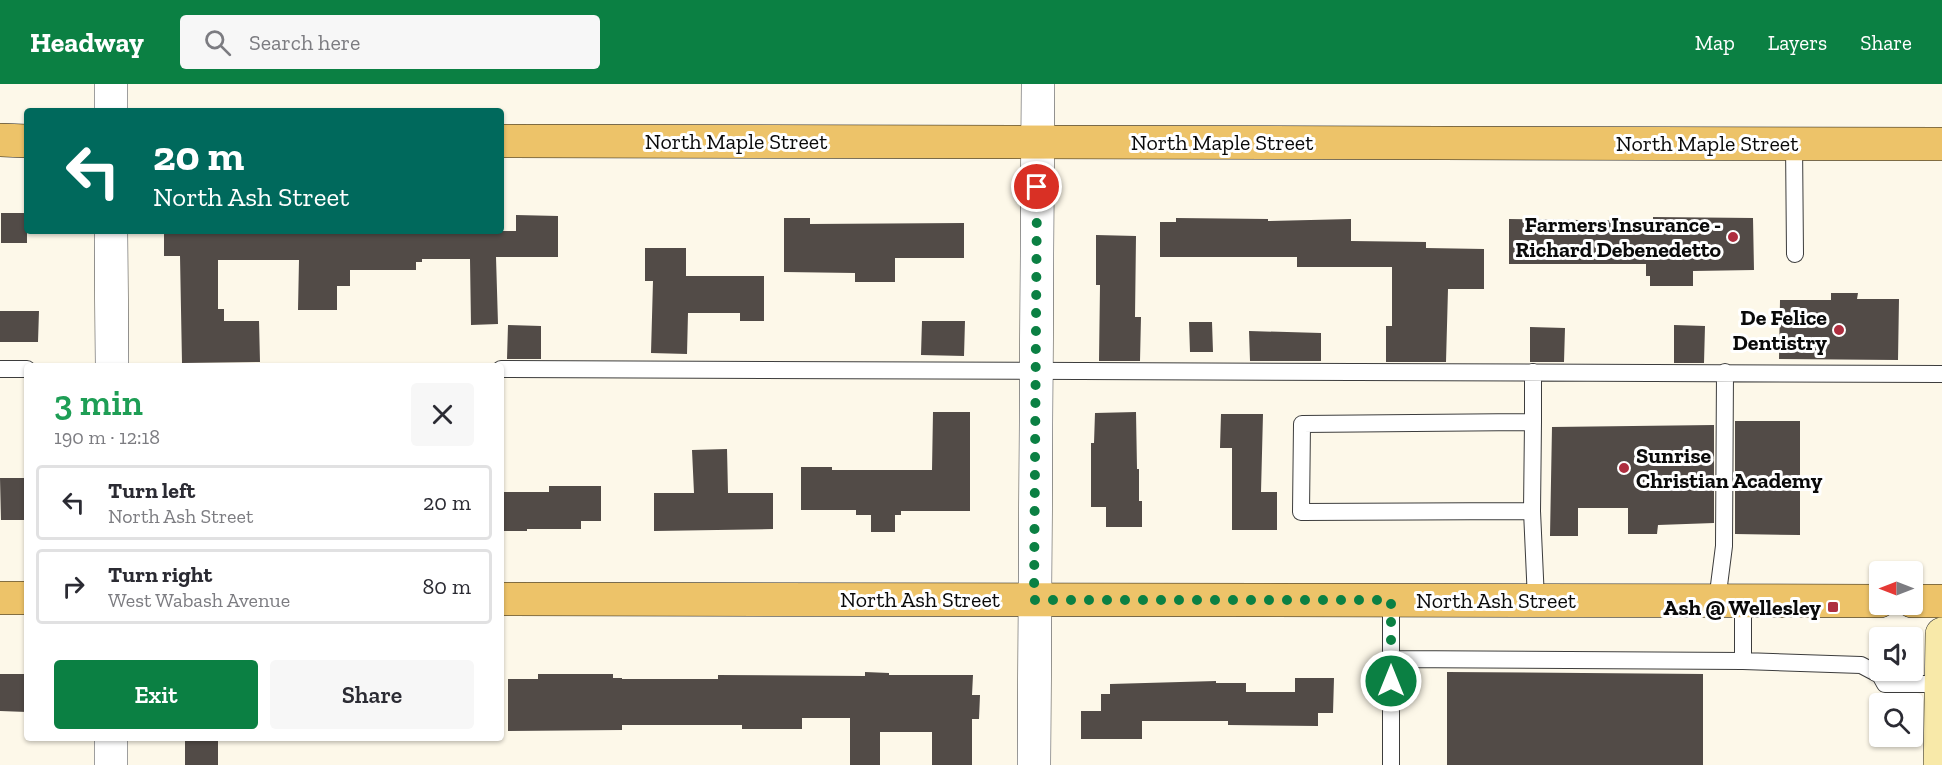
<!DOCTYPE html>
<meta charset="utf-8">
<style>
body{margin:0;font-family:"Zilla Slab",serif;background:#f7f7f7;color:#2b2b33;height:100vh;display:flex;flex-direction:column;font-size:22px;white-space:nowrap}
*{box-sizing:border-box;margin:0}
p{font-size:20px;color:#7c7c81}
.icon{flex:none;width:33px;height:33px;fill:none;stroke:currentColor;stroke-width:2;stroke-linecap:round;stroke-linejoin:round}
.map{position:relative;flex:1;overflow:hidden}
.drawer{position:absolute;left:24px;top:279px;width:480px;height:378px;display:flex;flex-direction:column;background:#fff;border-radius:6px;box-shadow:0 2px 4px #0004}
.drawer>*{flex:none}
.guide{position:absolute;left:24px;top:24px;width:480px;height:126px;border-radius:6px;box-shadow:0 2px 4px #0004;background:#00695c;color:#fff;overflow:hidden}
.needle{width:39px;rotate:270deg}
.buttons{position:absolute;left:1869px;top:477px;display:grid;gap:12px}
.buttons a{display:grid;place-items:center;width:54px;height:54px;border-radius:6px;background:#fff;box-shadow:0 2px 4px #0004;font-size:30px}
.pin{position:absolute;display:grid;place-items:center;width:51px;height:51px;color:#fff;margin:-26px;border:3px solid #fff;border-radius:50%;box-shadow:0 2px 6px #0007}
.me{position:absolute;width:66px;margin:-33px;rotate:0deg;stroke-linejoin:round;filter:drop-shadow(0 0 4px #0008)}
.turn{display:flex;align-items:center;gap:21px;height:126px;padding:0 30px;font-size:27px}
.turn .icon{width:78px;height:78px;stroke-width:2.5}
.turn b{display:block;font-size:42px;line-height:51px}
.round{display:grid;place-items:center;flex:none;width:63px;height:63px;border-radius:6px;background:#f7f7f7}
.head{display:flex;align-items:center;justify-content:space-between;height:102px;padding:0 30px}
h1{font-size:36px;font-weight:600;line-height:45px;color:#1e9e55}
.button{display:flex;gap:12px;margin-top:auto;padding:12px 30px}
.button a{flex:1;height:69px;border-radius:6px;background:#0b8043;color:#fff;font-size:24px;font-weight:600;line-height:69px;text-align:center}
.button a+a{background:#f7f7f7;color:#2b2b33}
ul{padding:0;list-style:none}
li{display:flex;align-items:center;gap:18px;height:75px;margin:0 12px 9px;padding:0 18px;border:3px solid #e1e1e2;border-radius:6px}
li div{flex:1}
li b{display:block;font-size:22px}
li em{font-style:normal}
header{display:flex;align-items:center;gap:36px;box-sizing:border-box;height:84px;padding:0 30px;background:#0b8043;color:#fff}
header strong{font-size:28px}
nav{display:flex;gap:33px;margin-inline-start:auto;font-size:21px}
.search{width:420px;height:54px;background:#f7f7f7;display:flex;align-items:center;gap:15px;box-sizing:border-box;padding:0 21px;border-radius:6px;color:#7c7c81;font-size:22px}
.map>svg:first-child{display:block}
</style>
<header>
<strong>Headway</strong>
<div class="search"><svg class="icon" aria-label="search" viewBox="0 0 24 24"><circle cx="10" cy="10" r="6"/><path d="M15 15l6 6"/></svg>Search here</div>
<nav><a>Map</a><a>Layers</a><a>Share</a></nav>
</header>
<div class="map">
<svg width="1942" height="681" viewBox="0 0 1942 681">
<rect width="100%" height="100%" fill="#fdf8e9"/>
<path fill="#524b47" d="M1,129H27V159H1Z
M516,131L558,132V173H496L498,240L471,241L470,175H422V178H416V186H350V202H337V226H298L299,176H218V225H224V237H259L260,278L182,279L180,172H164V147H516Z
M1653,133L1753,134L1754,186L1693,187V202H1650V192H1646V180H1509V135L1653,137Z
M784,134H810V140L964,139V174H895V198H855V189L784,188Z
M1176,134L1268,135V137L1351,135V157L1426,158V164L1484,165V205H1448L1446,278H1386V242H1392V183H1297V173H1160V138H1176Z
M1096,151L1136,152L1135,233H1141L1140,277H1099L1100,201H1096Z
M645,164H686V192H764V237H740V229H688L687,270L651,269L653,197H645Z
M1831,209H1858L1857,215H1899L1898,276L1779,275L1780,216H1831Z
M0,227H39L38,258H0Z
M922,237H965L964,272L921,271Z
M1189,238H1212L1213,268H1190Z
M508,241L541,242V275H507Z
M1674,241L1705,242L1704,279H1674Z
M1530,243L1565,244L1564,278H1530Z
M1249,247L1321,249V277H1250Z
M933,328H970V427H901V431H895V448H871V431H856V426H801V383H832V386H932Z
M1136,328L1137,385H1139V417H1142V443H1106V423H1091V359H1094L1095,329Z
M1221,330H1263L1261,408H1277V446H1232V364H1220Z
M1735,337H1800V451L1735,450Z
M1714,341V439L1658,441L1657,450H1628V424H1578V452H1550L1552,343Z
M727,365L728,409H773V445L654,447V409H694L692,366Z
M0,394H27V436H1Z
M549,402H601V437H581V445H527V447H501V408H549Z
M865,588L889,589V591H973L972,611H980L979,635H972V681H932V648H880V681H850V634H802V645H742V641H622V646L508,647V595H538V590H613V594H622V595H718V591L865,592Z
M1447,588L1703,590V681H1447Z
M0,590H27V628L0,627Z
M1295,594H1334L1333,629H1318V642L1228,641V637H1142V655H1081V627H1101V610H1110V600L1216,597V599H1246V608H1295Z
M185,654H218V681H185Z"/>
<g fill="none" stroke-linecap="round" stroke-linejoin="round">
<g stroke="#3d3d3d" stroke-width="18">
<path id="service" d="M1794,59L1795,170
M0,285H27
M501,285L1942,290
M1533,288V338
M1532,427L1533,338L1302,340L1301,428L1532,427L1536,516
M1391,516V681
M1717,517L1724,462L1725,288
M1743,517V577L1861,581L1880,591L1885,600H1941
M1391,575L1743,577"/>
</g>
<g stroke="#3d3d3d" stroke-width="34">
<path id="minor" d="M111,0V27
M111,147L112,282
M111,681V654
M1034,681L1038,0"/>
</g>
<g stroke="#2c2c2c" stroke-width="34">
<path id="secondary" d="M1940,681L1942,550"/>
</g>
<g stroke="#1b1b1b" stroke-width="34">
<path id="primary" d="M0,56L27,57
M501,57L1942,60
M0,514H27
M501,515L1880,517
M1912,517H1942"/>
</g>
<use href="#service" stroke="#fff" stroke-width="16"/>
<use href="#minor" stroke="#fff" stroke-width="33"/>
<use href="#secondary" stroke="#f8e9a9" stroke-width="33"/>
<use href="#primary" stroke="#edc369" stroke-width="33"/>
</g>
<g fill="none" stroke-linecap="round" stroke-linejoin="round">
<path stroke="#0b8043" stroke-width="10" stroke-dasharray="0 18" d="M1037,103L1034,516H1391V597"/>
</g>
<g fill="#ae2e3f" stroke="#fff" stroke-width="2">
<circle cx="1733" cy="153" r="6"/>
<circle cx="1839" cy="246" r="6"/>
<circle cx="1624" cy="384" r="6"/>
<rect x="1827" y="517" width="12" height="12" rx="3"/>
</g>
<g text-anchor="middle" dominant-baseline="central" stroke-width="6" stroke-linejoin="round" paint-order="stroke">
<g font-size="22" fill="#0a0a0a" stroke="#fff">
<text x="736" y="57">North Maple Street</text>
<text x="1222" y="58">North Maple Street</text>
<text x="1707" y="59">North Maple Street</text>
<text x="920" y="515">North Ash Street</text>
<text x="1496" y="516">North Ash Street</text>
</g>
<g font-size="22" font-weight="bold" fill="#0a0a0a" stroke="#fff" text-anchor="end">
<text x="1721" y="140">Farmers Insurance -<tspan x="1721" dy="25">Richard Debenedetto</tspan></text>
<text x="1827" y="233">De Felice<tspan x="1827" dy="25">Dentistry</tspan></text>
<text x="1636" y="371" text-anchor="start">Sunrise<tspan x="1636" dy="25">Christian Academy</tspan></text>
<text x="1821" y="523">Ash @ Wellesley</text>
</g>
</g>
</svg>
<div class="buttons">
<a><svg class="needle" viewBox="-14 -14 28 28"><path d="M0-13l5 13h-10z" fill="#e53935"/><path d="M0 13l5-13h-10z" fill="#7c7c81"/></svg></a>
<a><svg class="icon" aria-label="sound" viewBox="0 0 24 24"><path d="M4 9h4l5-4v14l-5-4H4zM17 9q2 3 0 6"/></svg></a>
<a><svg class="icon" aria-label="search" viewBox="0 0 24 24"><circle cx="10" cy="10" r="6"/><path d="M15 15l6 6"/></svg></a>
</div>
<div class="pin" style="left:1037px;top:103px;background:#d93025"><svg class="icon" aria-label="arrive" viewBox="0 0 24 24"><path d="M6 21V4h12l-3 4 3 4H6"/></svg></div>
<svg class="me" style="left:1391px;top:597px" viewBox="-20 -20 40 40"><circle r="17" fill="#0b8043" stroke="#fff" stroke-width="3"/><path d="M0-11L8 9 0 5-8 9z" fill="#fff"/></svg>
<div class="guide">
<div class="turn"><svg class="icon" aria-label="left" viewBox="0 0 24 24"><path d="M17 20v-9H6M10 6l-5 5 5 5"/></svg><div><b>20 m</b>North Ash Street</div></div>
</div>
<section class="drawer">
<div class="head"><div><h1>3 min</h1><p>190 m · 12:18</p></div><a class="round"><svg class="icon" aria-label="close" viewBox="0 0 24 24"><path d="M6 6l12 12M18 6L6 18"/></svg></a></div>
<ul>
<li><svg class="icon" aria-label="left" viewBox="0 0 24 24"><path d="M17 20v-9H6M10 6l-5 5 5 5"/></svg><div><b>Turn left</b><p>North Ash Street</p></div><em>20 m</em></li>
<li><svg class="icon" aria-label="right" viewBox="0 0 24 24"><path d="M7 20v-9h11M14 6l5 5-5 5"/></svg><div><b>Turn right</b><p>West Wabash Avenue</p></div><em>80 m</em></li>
</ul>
<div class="button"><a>Exit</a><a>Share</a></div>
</section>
</div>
